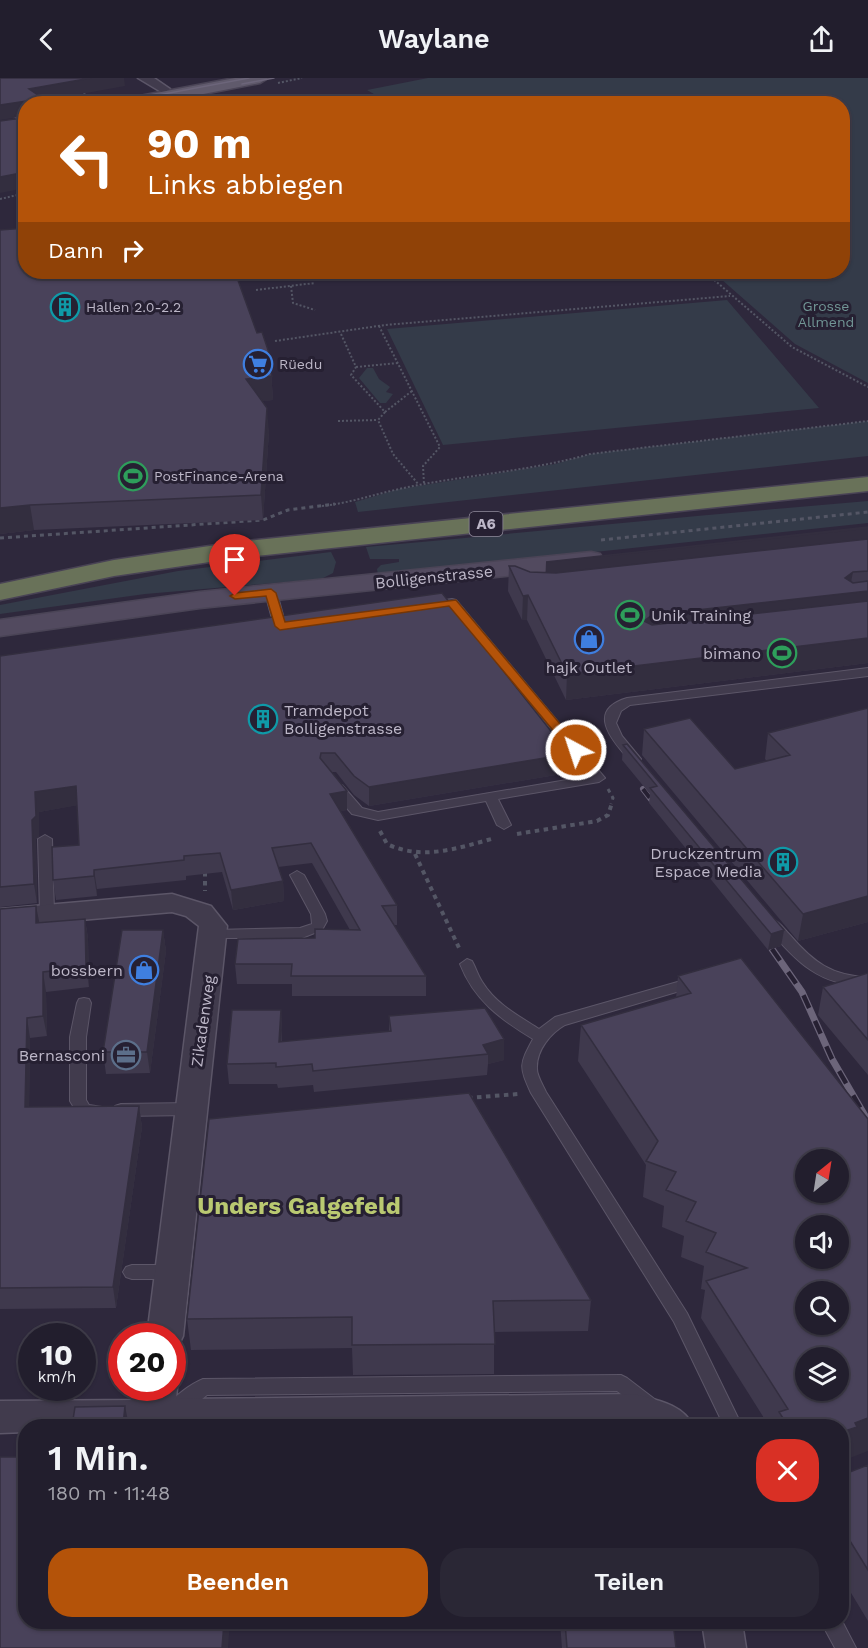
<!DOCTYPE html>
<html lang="de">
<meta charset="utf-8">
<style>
body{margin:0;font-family:"Work Sans",sans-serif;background:#2a2735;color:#f1f3f6;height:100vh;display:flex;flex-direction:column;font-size:22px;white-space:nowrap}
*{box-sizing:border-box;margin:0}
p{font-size:20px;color:#a2a2aa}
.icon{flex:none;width:33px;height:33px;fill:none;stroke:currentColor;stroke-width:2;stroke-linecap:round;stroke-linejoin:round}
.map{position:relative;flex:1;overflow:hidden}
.sheet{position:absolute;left:18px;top:1341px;width:831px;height:210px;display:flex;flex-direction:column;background:#221e2d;border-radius:24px;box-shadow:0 2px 4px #0004,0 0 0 2px #3f3c49}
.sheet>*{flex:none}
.top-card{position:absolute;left:18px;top:18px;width:832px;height:183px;border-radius:24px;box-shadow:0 2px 4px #0004,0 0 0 2px #3f3c49;background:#b45309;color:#fff;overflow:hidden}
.needle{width:39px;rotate:30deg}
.controls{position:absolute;left:795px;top:1071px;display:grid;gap:12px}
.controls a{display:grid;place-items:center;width:54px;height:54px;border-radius:50%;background:#221e2d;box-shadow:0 2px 4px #0004,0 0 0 2px #3f3c49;font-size:30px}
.speed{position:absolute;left:18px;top:1245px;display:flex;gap:12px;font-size:30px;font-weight:700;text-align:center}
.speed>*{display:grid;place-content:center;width:78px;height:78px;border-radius:50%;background:#221e2d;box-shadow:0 2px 4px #0004,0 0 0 2px #3f3c49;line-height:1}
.speed small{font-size:15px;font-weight:400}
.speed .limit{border:9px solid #d22;background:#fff;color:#111}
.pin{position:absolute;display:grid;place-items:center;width:51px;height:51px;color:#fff;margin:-62px -26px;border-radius:50% 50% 50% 0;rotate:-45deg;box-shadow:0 0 6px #0007}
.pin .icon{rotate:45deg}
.me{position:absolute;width:66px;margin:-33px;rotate:320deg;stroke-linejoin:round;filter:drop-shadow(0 0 4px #0008)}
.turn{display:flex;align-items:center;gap:21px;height:126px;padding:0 30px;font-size:27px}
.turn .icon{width:78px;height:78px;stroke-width:2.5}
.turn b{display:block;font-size:42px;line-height:51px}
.then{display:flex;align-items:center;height:57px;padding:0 30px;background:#0003;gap:12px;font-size:22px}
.round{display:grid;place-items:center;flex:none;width:63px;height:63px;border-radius:24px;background:#2a2735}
.headline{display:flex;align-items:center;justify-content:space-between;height:102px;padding:0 30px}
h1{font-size:36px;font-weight:600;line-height:45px}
.action{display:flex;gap:12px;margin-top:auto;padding:12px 30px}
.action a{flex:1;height:69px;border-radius:24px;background:#b45309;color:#fff;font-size:24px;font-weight:600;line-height:69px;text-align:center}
.action a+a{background:#2a2735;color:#f1f3f6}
header{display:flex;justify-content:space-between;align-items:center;height:78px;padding:0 30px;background:#221e2d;font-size:27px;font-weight:600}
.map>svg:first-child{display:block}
</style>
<header><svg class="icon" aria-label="back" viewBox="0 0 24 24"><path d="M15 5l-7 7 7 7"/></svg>Waylane<svg class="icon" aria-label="share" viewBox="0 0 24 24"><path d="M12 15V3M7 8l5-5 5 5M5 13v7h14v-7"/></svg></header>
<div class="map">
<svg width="868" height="1570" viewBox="0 0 868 1570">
<rect width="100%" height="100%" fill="#2e283c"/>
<path fill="#343b49" d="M428,0H868V305L795,266L713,194H843V26H391L367,12Z
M727,222L819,330L443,367L387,251Z
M367,290H373L379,301L390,309L386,314L393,316L386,325H380L359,300Z
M868,343V378L358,434L355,424L399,411L555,386L590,376Z
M868,423V445L378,497L377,491L381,487L399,484V481H370L366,469C532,454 700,437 868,423Z
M331,474L336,484L333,495L321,501L145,516L0,536V527L178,493Z"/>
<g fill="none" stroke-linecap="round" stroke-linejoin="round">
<g stroke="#5c5668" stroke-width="2">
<path id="lane" d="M271,512L277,515L286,548L284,550H276L274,548L265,515Z
M452,521L456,522L605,700L599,704L498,721L511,747L504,751L497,747L486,723L378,742L352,736L332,713L331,710L332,707H342L362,730L378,734L590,698L449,528L432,530L426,527L432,524Z
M868,590V598L630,627L621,633L616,645L622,658L641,681L635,685L631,684C614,664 584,633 627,620Z
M45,757L52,761L54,835L47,840L40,835L38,761Z
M297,793L304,797L325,836L327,843L322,852L302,860H209L207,857L214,852L300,850L312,846L311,836L290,797Z
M772,841C780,844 784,851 790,857C813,884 832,898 868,899V909C819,907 797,885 767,849L765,846Z
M467,881L472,883C476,890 478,898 483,905C496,926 519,938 539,951L555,939L695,899L700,901L702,904L700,907L565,947C551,955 536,972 537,991C537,998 543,1007 546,1014L687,1235L742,1348H724L674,1244L531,1015C519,988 519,987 533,961C500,941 474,922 460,886Z
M84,920L89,921L91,925L86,959V1022L89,1027L102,1029L104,1033L102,1037L96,1039L78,1036L70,1023V959L77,925L79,921Z
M191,1025L197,1027L199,1031L197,1035L191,1037L121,1038L115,1036L113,1032L115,1028L121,1026Z
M132,1187H172L178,1189L181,1194L178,1199L172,1201H132L126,1199L123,1194L126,1189Z
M621,1297L627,1300L682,1342L684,1348H662L617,1313L207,1317C196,1325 183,1342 169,1337L166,1331C172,1319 191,1306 203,1301Z
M842,1543L856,1570H835L821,1544Z"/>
</g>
<g stroke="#5c5668" stroke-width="3">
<path id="street" d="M138,0H154L170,11L163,15Z
M172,816L211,828L227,848L183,1258L178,1268L172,1270V1258H147L199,848L186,838L172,834L0,849V831Z
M172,1301L177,1310L176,1321L634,1316C656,1322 683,1326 693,1348H26V1354L0,1355V1323L139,1322L141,1310H172Z
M702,1544H742L746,1570H706Z"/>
</g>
<g stroke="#4a4456" stroke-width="3">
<path id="secondary" d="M591,474L600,476L604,482L600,488L200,530L0,558V542L200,514Z"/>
</g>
<g stroke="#4a4456" stroke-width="3">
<path id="primary" d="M235,0H268L260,5L152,26H116L124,21Z"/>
</g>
<g stroke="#494355" stroke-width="3">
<path id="highway" d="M868,399V413L237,480L114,498L0,522V506L114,482L237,464Z"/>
</g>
<path stroke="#545665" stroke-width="2" stroke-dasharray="2 2" stroke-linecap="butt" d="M278,5L302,0
M80,13L96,23
M83,26L106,21
M0,121L26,115
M705,194L792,269L868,309
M291,208L293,225L315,232
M256,212L315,205
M379,248L440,369L423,388L424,406
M341,256L356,289L351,297L385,334L378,342L393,376L419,407
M275,263L385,247L730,218
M356,289L398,285
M385,334L412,313
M338,343L378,342
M322,428C349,425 373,417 399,411C462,397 527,394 590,376L868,343"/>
<path stroke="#545665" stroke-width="3" stroke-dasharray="4 4" stroke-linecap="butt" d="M0,460L263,442L288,432L335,426
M601,462L868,434
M608,711L613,720L611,726"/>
<path stroke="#545665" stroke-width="4" stroke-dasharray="4.5 4.5" stroke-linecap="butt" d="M380,753L387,766C423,783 458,770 495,760
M517,756L597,743L608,737L612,725
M415,776L460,872
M205,794V813
M468,1020L518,1016"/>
<use href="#lane" fill="#413b4d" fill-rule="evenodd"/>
<use href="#street" fill="#413b4d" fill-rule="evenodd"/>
<use href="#secondary" fill="#524a5f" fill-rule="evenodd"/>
<use href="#primary" fill="#605a6c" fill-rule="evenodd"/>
<use href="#highway" fill="#697259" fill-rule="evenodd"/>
<path stroke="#6c657a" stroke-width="1.5" d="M242,6L274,0
M111,26L249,0"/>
<g stroke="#6c657a" stroke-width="6">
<path id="rail-far1" d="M643,711L653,724"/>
</g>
<g stroke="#6c657a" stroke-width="7">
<path id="rail" d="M772,871L802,914L832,981L868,1043"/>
</g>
<use href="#rail-far1" stroke="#262032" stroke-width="4" stroke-dasharray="11" stroke-linecap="butt"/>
<use href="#rail" stroke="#262032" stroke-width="4.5" stroke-dasharray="14" stroke-linecap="butt"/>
</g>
<path fill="#3f394d" d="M0,152L257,255L270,278L273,322L262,323L269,354L263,442L34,452L0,456Z
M868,449V585L566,622L527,542H522L508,513L509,488L530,494H545Z
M0,578L568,695L369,728L354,717L336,694H331L347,713V732L340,733L397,827V847H394L426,898V918H292V906H237L235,886L315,860L350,852L312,785L278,789L283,803L284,823L233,832L222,794L186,798V802L97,811V818L56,822L53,802L79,767L77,727L39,734V758L36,761L37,825L0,829Z
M868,630V844L798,863L642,677L644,651L735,691L767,683L765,681L768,655Z
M623,667L784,852L781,868L768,872L649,725L650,716L622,682Z
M36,828L39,845L85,841L88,860L89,909L46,914L47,958L30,960L29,1029L139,1028L142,1049L116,1230L0,1231V831Z
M163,852L166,873L150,995L106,996L103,974Z
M741,880L850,1380L848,1385L842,1387V1348H769L701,1240L705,1212L701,1211L704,1188L681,1179L684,1158L662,1149L664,1128L643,1119L646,1087L578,983L581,947L676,920L678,898Z
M868,895V997L818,937L823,909Z
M281,932L282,952V964L389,953V938L504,982L488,986L487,997L314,1014L313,1007L278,1010L277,1006H229L227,986Z
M209,1041L591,1222L588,1253L494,1254V1296L353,1297L352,1270L191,1272L187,1241Z
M868,1387V1543L842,1500V1397Z
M560,1544H673L676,1570H562Z"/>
<path fill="#332e3f" d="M91,0H124L125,8L31,25L29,11Z
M26,23V38L0,42V27Z
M26,94V110L0,115V99Z
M270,278L273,322L247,325L246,301L265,279Z
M267,330L269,354L263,442L261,417Z
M30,427L34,452L0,456V430Z
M868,450V474L545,509L546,484Z
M853,494L849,515L868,513V537L650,562L644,543L652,537L845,500Z
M528,517L527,542H522L523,518Z
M868,560V585L566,622L567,596Z
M569,676L568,695L369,728V709Z
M76,708L79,727L39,734V758L36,761L37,825L34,806L32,742L35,714Z
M347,713V732L330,735V716Z
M94,792L97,811V818L94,798Z
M283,803L284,823L233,832L231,812Z
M868,818V844L798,863L803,836Z
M36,828L40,848L36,845Z
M85,841L88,860L89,909L86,889Z
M163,852L166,873L150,995L147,974Z
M784,852L781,868L768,872L771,856Z
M43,894L46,914L47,958L43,938Z
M281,932L282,952L280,985L279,964Z
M27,940L30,960L29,1050L25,1029Z
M504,961V982L488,986V976L483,967Z
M139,1028L142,1049L116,1230L113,1209Z
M125,1328L129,1348L123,1347Z
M868,1340V1373L850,1380L848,1385L842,1387V1354L855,1345Z
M224,1544H230L228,1570H222Z"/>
<path fill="#49425a" stroke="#332e3f" stroke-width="1.5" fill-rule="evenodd" d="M0,0H91L29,11L51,26H26V23L0,27Z
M26,35V94L0,99V43L15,41L13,39Z
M26,150V194H235L257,255L262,254L270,278L265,279L272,298L246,301L267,330L261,417L30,427L0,430V152Z
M868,449V450L546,484Z
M868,461V493L853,494L845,500L853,505L868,503V513L652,537L644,543L652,547L868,523V560L567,596L528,517L523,518L509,488H515L530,494L556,495Z
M442,515L569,676L369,709L354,698L335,675H321L320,680L347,713L330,716L397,827L382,828L426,898H291L292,886H235L238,861L315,860V851L360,852L311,765L272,770L283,803L231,812L220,775L184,778V782L94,792V798L53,802L52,769L79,767L76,708L35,714L36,738L32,742L34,806L0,809V578Z
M868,630V818L803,836L644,651L690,640L735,691L790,677L768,655Z
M627,666L784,852L771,856L650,710L657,708L623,667Z
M36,828V845L85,841L86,889L43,894V938L27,940L25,1029L139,1028L113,1209L0,1210V831Z
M122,852H163L147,974H103Z
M741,880L868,1041V1340L855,1345L857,1349L842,1354V1348H788L779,1334L788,1331L706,1203L747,1190L706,1174L716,1155L686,1143L696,1124L666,1112L676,1094L646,1083L658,1063L581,947L691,915L678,898ZM806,1082H838V1114H806ZM806,1148H838V1180H806ZM806,1214H838V1246H806ZM806,1280H838V1312H806Z
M868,895V962L823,909Z
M485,930L504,961L483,967L488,976L313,993L312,986L276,989V985L227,986L232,932H281L279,964L391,953L389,938Z
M469,1015L591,1222L493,1223L495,1266L352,1267V1239L187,1241L209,1041Z
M125,1328L123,1347L241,1346L240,1348H72L75,1329Z
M0,1379H26V1544H224L222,1570H0Z
M868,1387V1492L842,1450V1397Z
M565,1544H673L676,1570H567Z"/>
<path fill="#b45309" stroke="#753606" stroke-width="1.5" d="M271,511L276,515L285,544L456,522L582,672L576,676L572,675L449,528L280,552L275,548L266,518L235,521L230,518L235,515Z"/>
<defs>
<g id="building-ring" transform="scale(1.5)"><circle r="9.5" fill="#262032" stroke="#0f9aa8" stroke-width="1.5"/><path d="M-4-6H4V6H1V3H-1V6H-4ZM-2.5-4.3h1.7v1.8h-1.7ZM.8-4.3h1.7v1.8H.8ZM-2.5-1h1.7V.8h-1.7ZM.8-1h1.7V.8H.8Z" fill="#0f9aa8"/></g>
<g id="supermarket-ring" transform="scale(1.5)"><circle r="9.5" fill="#262032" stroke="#3f7fe0" stroke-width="1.5"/><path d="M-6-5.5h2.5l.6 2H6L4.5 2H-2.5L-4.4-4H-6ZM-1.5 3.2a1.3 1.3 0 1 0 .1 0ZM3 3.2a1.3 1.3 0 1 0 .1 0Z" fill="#3f7fe0"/></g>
<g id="stadium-ring" transform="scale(1.5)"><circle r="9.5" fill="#262032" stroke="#2e9e5b" stroke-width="1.5"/><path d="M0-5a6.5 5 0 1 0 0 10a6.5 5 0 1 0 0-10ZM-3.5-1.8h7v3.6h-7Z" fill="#2e9e5b"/></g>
<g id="shop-ring" transform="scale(1.5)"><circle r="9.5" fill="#262032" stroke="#3f7fe0" stroke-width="1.5"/><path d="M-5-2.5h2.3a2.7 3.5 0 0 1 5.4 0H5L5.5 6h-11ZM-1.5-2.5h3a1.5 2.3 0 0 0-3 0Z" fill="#3f7fe0"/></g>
<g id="office-ring" transform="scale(1.5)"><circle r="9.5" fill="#262032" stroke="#5c6f8a" stroke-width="1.5"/><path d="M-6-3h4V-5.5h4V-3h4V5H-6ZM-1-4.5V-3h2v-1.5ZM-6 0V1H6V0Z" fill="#5c6f8a"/></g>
</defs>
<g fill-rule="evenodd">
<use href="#building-ring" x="65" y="229"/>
<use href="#supermarket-ring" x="258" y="286"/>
<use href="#stadium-ring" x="133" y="398"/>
<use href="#stadium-ring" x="630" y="537"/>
<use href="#shop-ring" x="589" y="561"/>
<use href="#stadium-ring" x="782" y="575"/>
<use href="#building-ring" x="263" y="641"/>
<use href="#building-ring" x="783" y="784"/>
<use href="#shop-ring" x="144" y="892"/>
<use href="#office-ring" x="126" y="977"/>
</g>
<g text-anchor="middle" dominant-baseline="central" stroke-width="6" stroke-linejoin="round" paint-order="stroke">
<g font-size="14" fill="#719695" stroke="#262032">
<text x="826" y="228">Grosse<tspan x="826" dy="16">Allmend</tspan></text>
</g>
<g font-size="14" fill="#bdb7c8" stroke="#262032" text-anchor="start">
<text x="86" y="229">Hallen 2.0-2.2</text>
<text x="279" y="286">Rüedu</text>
<text x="154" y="398">PostFinance-Arena</text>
</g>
<rect fill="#262032" stroke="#908a9b" stroke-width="1.5" x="469.5" y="434" width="33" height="24" rx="4.5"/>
<g font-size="15" font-weight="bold" fill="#bdb7c8">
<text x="486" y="446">A6</text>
</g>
<g font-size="16" fill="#bdb7c8" stroke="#262032">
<text transform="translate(434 499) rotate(-6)">Bolligenstrasse</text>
<text transform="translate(203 943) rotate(-82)">Zikadenweg</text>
</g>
<g font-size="16" fill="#bdb7c8" stroke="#262032" text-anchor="end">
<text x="651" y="537" text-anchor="start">Unik Training</text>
<text x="761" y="575">bimano</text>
<text x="589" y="589" text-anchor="middle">hajk Outlet</text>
<text x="284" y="632" text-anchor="start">Tramdepot<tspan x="284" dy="18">Bolligenstrasse</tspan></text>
<text x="762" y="775">Druckzentrum<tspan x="762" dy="18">Espace Media</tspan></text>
<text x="123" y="892">bossbern</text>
<text x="105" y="977">Bernasconi</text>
</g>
<g font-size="24" font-weight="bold" fill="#bac971" stroke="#262032">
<text x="299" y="1128">Unders Galgefeld</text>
</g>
</g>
</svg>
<div class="controls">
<a><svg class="needle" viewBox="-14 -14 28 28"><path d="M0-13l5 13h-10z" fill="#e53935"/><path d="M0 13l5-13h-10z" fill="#a2a2aa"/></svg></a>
<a><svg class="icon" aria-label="sound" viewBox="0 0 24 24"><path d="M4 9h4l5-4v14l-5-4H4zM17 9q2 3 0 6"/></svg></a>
<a><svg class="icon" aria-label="search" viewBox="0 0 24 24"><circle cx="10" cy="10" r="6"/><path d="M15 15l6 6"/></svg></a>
<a><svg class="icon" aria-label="layers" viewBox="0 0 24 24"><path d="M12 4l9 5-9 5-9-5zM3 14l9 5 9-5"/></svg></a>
</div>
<div class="speed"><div>10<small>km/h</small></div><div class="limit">20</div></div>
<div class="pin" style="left:235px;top:518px;background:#d93025"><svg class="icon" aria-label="arrive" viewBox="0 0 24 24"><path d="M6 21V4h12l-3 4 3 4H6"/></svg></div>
<svg class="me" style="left:576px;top:672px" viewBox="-20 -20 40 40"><circle r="17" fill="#b45309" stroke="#fff" stroke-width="3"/><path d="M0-11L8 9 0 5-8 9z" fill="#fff"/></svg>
<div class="top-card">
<div class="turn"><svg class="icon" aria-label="left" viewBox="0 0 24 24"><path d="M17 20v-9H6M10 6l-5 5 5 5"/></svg><div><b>90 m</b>Links abbiegen</div></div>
<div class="then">Dann<svg class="icon" aria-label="right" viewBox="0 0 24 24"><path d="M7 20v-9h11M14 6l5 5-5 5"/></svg></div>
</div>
<section class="sheet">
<div class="headline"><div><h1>1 Min.</h1><p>180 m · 11:48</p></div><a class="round" style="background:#d93025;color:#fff"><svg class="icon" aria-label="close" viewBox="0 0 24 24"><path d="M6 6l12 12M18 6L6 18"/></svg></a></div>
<div class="action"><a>Beenden</a><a>Teilen</a></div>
</section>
</div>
